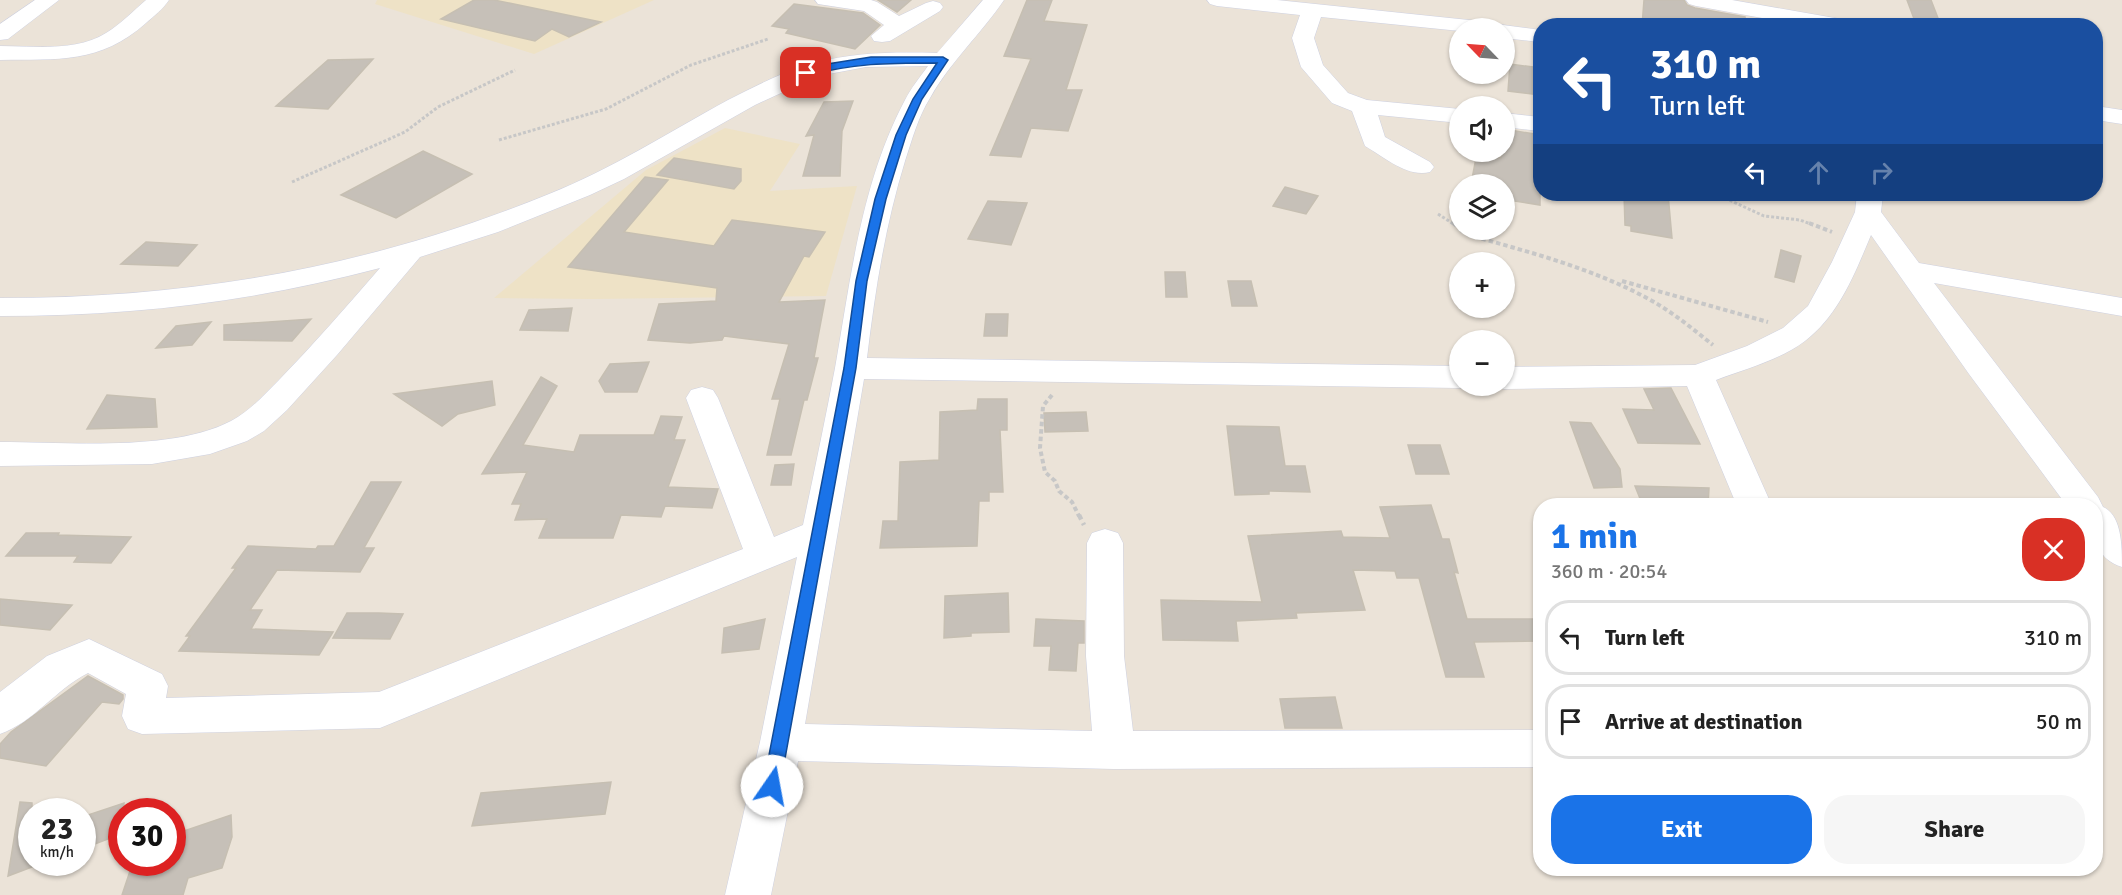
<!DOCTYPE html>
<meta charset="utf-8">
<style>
body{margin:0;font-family:Signika,sans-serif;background:#f6f6f6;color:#222;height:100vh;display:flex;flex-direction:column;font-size:22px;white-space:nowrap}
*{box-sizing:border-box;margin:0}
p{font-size:20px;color:#767676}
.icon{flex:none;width:33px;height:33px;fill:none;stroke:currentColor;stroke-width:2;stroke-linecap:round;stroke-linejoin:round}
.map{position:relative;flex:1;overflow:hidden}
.details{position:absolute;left:1533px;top:498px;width:570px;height:378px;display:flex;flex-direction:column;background:#fff;border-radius:24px;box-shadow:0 2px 4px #0004}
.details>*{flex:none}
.hud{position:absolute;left:1533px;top:18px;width:570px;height:183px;border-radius:24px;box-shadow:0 2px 4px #0004;background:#1a4fa0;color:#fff;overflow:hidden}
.needle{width:39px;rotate:295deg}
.tools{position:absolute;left:1449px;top:18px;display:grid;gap:12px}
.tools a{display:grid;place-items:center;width:66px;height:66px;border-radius:50%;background:#fff;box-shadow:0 2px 4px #0004;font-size:30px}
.speed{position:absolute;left:18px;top:798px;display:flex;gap:12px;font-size:30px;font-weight:700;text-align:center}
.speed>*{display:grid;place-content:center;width:78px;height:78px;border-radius:50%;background:#fff;box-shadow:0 2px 4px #0004;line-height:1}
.speed small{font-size:15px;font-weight:400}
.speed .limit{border:9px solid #d22;background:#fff;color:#111}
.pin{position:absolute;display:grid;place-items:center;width:51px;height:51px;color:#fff;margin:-26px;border-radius:12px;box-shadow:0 3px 9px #0006}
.me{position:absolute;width:66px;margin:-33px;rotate:12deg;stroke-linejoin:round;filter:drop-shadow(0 0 4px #0008)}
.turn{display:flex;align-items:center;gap:21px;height:126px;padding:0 18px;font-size:27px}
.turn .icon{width:78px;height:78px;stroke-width:2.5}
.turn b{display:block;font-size:42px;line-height:51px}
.lanes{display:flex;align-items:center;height:57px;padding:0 18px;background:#0003;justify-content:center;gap:30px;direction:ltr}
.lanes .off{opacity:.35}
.round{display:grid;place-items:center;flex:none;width:63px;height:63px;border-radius:24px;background:#f6f6f6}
.head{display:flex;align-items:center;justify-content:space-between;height:102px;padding:0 18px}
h1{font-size:36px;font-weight:700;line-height:45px;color:#1a73e8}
.button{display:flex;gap:12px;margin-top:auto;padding:12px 18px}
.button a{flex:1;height:69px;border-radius:24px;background:#1a73e8;color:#fff;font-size:24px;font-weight:700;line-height:69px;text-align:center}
.button a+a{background:#f6f6f6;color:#222}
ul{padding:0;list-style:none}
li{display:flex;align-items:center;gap:18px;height:75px;margin:0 12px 9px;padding:0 6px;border:3px solid #e0e0e0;border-radius:24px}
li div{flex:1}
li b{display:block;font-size:22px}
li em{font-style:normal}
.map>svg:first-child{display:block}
</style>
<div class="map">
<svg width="2122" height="895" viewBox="0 0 2122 895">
<rect width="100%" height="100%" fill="#ebe3d8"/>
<path fill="#eee2c6" d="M377,0H654L534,54L375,4Z
M725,128L800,144L770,191L857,186L826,296L594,299L494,298L646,170Z"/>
<path fill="#c6c0b8" stroke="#c6bfb2" stroke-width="1.5" d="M474,0H494L601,22L569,37L552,29L535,41L441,19Z
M878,0H911L897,12Z
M1027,0H1052L1044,21L1087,25L1066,90H1082L1068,131L1031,128L1021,157L990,155L1031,59L1004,56Z
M1644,0H1684L1687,5L1695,8L1745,17L1746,26H1642Z
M1907,0H1931L1941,26L1916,24Z
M794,4L863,13L880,25L855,49L786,33L789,29L772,26Z
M373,59L328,109L276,106L328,60Z
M1510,64L1540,68V95L1508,91Z
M853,101L842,131L840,176H803L814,135L806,136L824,102Z
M1504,129L1540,135V205L1508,200L1504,198L1505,184H1471L1477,153L1501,158L1502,152H1504Z
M423,151L472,174L396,218L341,195Z
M674,158L741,169V181L734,189L657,175Z
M645,177L668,180L624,232L714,246L732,220L825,232L809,257L804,256L779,302L825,300L814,358H818L807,400H804L791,455H767L780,399H772L789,344L724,336L722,340L690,343L648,340L659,304L716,301L717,288L568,267Z
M1285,187L1318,196L1306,214L1273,206Z
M1624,194H1668L1672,238L1631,231V226L1625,225Z
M988,201L1027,203L1011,245L968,239Z
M146,242L197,245L178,266L121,264Z
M1781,250L1801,256L1794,282L1775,277Z
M1165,272H1185L1187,297H1166Z
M1228,281H1251L1257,306H1232Z
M572,308L568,331L520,330L529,310Z
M986,314H1008L1007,336H984Z
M311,319L292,341L224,340V325Z
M211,322L192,345L156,348L176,326Z
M649,362L637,392H605L599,381L610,364Z
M541,377L557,386L523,445L574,452L580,435H654L661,416L682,417L674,440H685L668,487L718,489L712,508L665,506L661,517L621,515L613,538H539L547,519L515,520L521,504H512L527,472L482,474Z
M492,381L495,405L458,414L442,426L394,394Z
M1671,388L1700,444L1638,443L1623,409L1654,410L1644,389Z
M107,395L155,399L157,427L87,429Z
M978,399H1007V430H1000L1003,492H989V501H979L977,546L880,548L883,521H898L900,462L939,460L940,412L977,410Z
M1086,412L1088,431L1045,432L1044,413Z
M1570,422L1591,423L1620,469L1622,487L1594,488Z
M1227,426L1279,427L1285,466H1305L1310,492L1269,491V494L1235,495Z
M1408,445H1440L1449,474H1416Z
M794,464L791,485H771L775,465Z
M371,482H401L364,548H374L360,572L277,570L250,610H262L251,629L333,632L319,655L179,651L190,636H186L236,568H232L248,546L316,549L318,546H334Z
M1635,486L1709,488L1708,506H1643Z
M1431,505L1442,539H1449L1458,573L1454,572L1467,619H1540V641L1474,642L1484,677H1446L1419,578H1397L1395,571L1353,570L1365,610L1296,613L1297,618L1236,621L1238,641L1163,640L1161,600L1262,602L1248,536L1341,531L1343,537L1390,538L1380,507Z
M26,533H59L58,535L131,537L111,563L74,562L78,556H6Z
M1008,593L1009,632L971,633V636L944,638L945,596Z
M0,599L72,605L50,630L0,625Z
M347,613H379L403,614L390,639L333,638Z
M765,619L759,649L722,653L724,628Z
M1036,619L1084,621V643H1078L1076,671L1049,670L1051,646H1034Z
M88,676L123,695V699L119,704L102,702L46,766L0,758V744L11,732Z
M1335,697L1342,728H1285L1280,699Z
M611,782L605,814L472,826L481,793Z
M20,802L32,803V867L8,876Z
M124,803L121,834L82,849V817Z
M231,815L232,837L222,868L188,878L183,895H122L133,862H172V835Z"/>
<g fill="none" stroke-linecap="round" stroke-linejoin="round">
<g stroke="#ced1e1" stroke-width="1">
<path id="minor" d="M35,0H59L8,39L0,40V24Z
M146,0H169C163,9 154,16 146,23C100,64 58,59 0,60V46C34,46 76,52 106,33C121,24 133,11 146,0Z
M815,0H871L877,2L899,16L926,3L933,1L940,3L943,7L940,11L890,41L882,42L874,41L871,36L884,25L864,11L818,4Z
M983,0H1004C981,34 950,62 930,98C918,117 912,140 905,161C885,226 875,291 867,358L1460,366V386H1467L1460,388L864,379L805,724L1092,731L1086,656L1087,543L1092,533L1105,529L1118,533L1123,543L1124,656L1133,731L1540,730V767L1114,769L798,761L771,895H725L760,742L797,557L380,728L142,734L128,729L122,716L126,694L88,673C56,689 34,722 0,734V692L47,656L89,639L162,674L168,686L166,698L379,692L743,549L686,398L691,390L702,387L713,390L718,398L774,537L803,525C814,473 825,421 835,368C851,278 861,183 905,100C911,88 920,77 928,66L866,67L818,76L755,105L624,179L590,195L498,232L420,257L337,355L287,410L264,431L247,441L210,454L152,464L0,466V442C66,442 172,452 231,421C250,411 264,395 279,380C314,344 347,306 380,268C251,302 133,316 0,316V298C194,298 370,267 549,194C612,169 669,132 728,100C756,86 784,71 814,63C855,52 896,52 937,53Z
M1207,0H1277L1488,22C1504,26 1522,27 1540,30V42L1504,38V28H1460V31L1321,17L1314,38L1323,65L1348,93L1367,100L1460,109V123L1378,115L1385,137L1430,162L1434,167L1430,172C1408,178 1384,157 1365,146L1352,111L1332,103L1301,67L1292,38L1300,15L1217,6L1210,4Z
M1686,0H1732L1846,20L1854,21L1856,26H1807L1696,6L1689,4Z
M2096,106L2122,110V124L2096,120Z
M1504,113L1540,117V131L1504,127Z
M1857,194H1883L1881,212L1919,263L2122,298V316L1934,283L2098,497L2103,507C2122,515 2122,547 2122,567C2091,557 2096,533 2096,506H2067L1969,374L1871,235C1855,273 1839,315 1805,341C1780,360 1745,369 1716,380L1772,506H1737L1687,386L1504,389L1493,386H1504V367L1695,365L1747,346L1783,328L1808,306L1832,262L1855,212Z"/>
</g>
<path stroke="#c7c7c7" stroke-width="3" stroke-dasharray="3 2" stroke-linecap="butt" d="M499,140L606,109L691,65L768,39
M292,182L405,132L438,107L515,70
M1716,194L1764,216L1800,220L1813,225
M1438,214L1455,225"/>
<path stroke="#c7c7c7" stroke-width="4" stroke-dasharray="4.5 3" stroke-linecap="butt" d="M1453,223L1460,228
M1809,223L1832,232
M1461,230L1469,235C1532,253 1596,269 1654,302C1675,314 1694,330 1713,345
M1622,281L1768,322
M1052,395L1043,406L1040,448L1045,472L1055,481L1059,491L1072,502L1079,516"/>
<path stroke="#c7c7c7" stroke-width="4.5" stroke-dasharray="5 4" stroke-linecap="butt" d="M1079,515L1084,525"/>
<use href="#minor" fill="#fff" fill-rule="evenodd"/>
</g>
<path fill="#1a73e8" stroke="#114b97" stroke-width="1.5" d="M871,57H943L948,60L922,99L906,135L886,199L867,281L856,368L780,786L778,791L772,794L765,791L763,786L844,368L856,281L875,199L896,135L913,99L937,63C888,63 853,63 806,76L801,73L821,65Z"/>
</svg>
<div class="tools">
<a><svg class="needle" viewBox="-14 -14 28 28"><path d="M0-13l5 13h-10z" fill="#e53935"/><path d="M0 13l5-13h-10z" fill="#767676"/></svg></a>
<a><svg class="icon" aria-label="sound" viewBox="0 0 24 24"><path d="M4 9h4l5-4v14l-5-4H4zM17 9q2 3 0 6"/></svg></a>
<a><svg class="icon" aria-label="layers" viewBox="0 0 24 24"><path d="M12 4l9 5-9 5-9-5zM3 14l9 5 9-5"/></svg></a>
<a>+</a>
<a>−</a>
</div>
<div class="speed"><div>23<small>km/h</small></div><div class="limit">30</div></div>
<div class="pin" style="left:806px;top:73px;background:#d93025"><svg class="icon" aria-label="arrive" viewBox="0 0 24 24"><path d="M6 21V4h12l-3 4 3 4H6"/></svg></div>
<svg class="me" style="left:772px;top:786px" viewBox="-20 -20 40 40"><circle r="19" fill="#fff"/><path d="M0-13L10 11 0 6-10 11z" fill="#1a73e8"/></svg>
<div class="hud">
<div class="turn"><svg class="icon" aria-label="left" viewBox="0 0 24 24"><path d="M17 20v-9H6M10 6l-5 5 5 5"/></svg><div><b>310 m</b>Turn left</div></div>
<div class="lanes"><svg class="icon" aria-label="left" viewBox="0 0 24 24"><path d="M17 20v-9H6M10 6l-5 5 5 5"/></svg><svg class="icon off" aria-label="ahead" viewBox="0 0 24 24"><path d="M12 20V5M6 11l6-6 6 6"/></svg><svg class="icon off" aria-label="right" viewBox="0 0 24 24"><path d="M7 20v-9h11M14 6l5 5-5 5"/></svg></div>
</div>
<section class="details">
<div class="head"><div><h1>1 min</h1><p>360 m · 20:54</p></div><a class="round" style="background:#d93025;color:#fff"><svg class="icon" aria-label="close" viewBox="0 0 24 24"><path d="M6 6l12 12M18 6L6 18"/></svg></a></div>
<ul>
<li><svg class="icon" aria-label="left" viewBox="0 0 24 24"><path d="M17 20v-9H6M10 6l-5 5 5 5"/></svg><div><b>Turn left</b></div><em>310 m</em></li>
<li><svg class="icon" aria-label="arrive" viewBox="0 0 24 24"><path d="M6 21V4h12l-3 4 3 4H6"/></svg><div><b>Arrive at destination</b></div><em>50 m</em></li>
</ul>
<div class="button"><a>Exit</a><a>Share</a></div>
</section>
</div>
